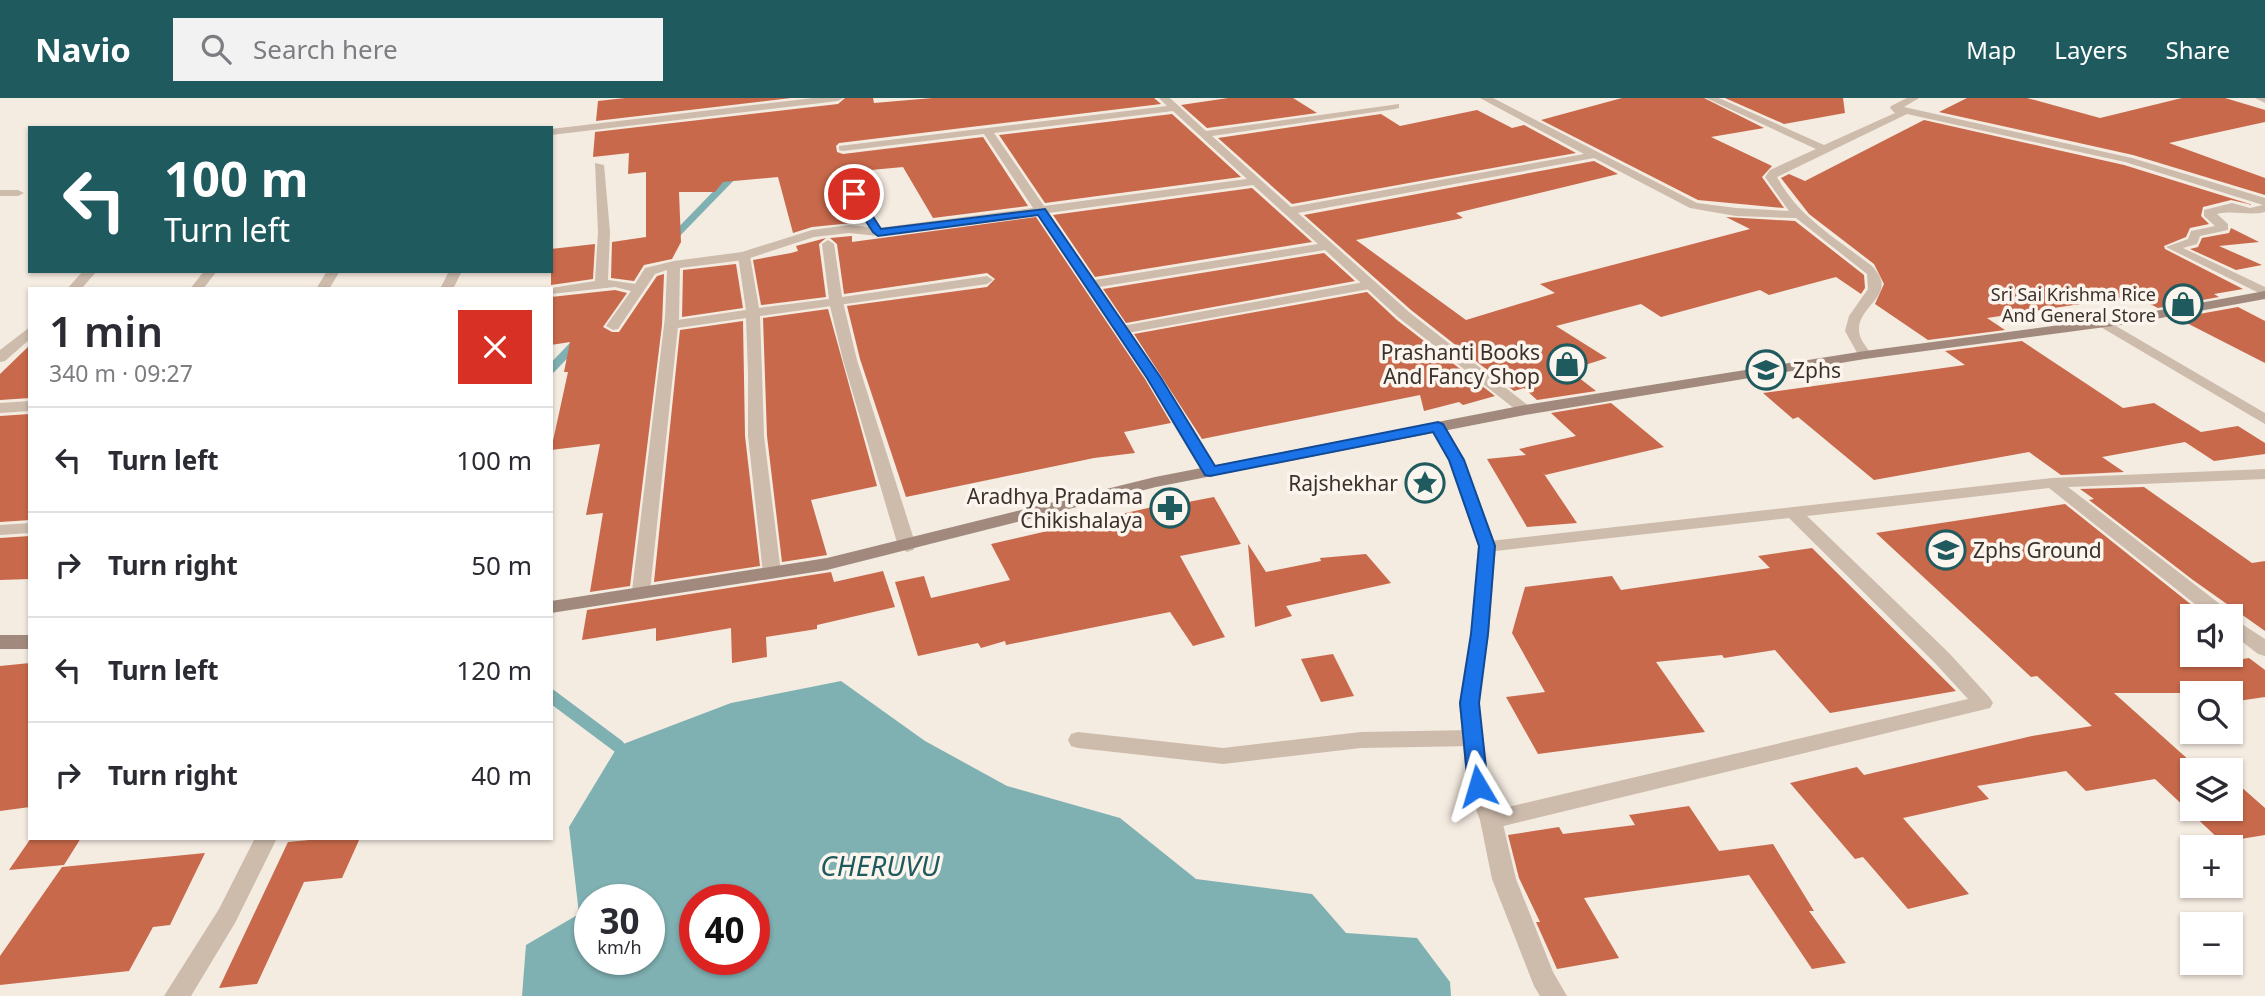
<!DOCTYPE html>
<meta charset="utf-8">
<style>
body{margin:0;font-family:"Noto Sans",sans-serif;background:#f2f2f3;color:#2b2b33;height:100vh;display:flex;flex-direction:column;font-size:26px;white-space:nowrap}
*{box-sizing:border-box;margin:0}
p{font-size:23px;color:#7c7c81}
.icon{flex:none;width:38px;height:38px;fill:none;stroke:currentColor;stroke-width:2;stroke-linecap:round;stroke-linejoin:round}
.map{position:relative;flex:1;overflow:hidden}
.drawer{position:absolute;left:28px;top:189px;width:525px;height:553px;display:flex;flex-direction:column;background:#fff;border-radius:0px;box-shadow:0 2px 5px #0004}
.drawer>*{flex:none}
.top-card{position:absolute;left:28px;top:28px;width:525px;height:147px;border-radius:0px;box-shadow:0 2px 5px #0004;background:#1f5a5e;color:#fff;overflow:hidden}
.buttons{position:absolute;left:2180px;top:506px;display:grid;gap:14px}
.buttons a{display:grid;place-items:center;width:63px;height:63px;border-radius:0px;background:#fff;box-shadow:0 2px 5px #0004;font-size:35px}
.speed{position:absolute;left:574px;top:786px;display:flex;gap:14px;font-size:35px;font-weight:700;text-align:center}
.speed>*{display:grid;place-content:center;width:91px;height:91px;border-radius:50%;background:#fff;box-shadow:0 2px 5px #0004;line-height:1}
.speed small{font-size:18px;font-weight:400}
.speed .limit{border:10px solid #d22;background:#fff;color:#111}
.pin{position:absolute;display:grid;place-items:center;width:60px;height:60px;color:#fff;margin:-30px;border:4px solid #fff;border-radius:50%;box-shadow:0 2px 7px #0007}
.me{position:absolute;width:77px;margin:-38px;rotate:353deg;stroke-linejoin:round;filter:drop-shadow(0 0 5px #0008)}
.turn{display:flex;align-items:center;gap:24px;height:147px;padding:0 21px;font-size:32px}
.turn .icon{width:91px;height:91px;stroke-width:2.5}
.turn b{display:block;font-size:49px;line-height:60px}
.round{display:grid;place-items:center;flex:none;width:74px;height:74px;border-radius:0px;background:#f2f2f3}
.summary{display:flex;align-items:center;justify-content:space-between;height:119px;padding:0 21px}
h1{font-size:42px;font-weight:600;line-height:52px}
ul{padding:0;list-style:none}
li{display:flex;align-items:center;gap:21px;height:105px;padding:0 21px;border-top:2px solid #e1e1e2}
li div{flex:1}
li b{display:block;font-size:26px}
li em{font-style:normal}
header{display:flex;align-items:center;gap:42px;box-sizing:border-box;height:98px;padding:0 35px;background:#1f5a5e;color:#fff}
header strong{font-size:33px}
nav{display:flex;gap:38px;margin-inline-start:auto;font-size:24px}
.search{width:490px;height:63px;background:#f2f2f3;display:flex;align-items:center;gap:18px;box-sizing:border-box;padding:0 24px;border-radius:0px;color:#7c7c81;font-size:26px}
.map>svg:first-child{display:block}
</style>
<header>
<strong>Navio</strong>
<div class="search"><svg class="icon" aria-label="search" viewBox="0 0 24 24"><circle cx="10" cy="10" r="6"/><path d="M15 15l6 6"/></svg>Search here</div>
<nav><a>Map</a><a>Layers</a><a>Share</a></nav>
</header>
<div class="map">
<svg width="2265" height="898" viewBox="0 0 2265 898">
<rect width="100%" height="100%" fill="#f4ebe1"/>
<path fill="#7fb0b2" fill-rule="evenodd" d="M841,583L925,643L1007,688L1120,720L1196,781L1312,796L1346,835L1417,840L1450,884L1451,898H522L526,847L579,816L569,729L618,648L731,605ZM590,802H649V861H590ZM695,802H754V861H695Z"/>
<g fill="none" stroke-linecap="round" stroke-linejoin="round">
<path stroke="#7fb0b2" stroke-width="7" d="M670,143L737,74"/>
<path stroke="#7fb0b2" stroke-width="9" d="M551,271L576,245"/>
<path stroke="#7fb0b2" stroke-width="13" d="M551,598L618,648"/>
</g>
<path fill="#c8694b" d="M625,0H791L596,23L598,3Z
M845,0H873L874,5L933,0H1154L1161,6L839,45L836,48L837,54L843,56L983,39L1028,108L933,120L903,69L839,75L835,81L852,125L812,129L793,135L778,79L723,84L715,94H679L681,144L672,161L644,167L634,183L611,180L612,144L646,139V74L628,76L629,55L593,59L595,34L838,6Z
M1228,0H1293L1317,15L1207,30L1181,7Z
M1622,0H1704L1764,30L1711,39L1772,68L1762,79L1784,110L1698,102L1541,22Z
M1725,0H1843L1845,15L1784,26Z
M1967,0H2027L2100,20L2182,0H2225L2265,12V24L2169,45L2265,80V97L2133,57L1939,14Z
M1477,12L1512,30L1524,27L1576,55L1292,106L1218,40L1381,16L1400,28Z
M1172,16L1241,79L1045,105L999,37Z
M1924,22L2124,67L2253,107L2231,102L2203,109L2201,118L2209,126L2190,130L2186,139L2164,148L2165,151L2243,191L2214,196L2219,199L2158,210L2134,198L1987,220L2005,232L1928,242L1875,206L1884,186L1874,166L1809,116L1781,80L1789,76L1805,83Z
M1594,63L1618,76L1456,115L1463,120L1356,142L1466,222L1555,195L1540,186L1750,131L1726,119L1795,123L1864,177L1865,190L1861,196L1836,179L1769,197L1760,192L1661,219L1641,206L1556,228L1607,260L1569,272L1596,293L1537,302L1524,290L1514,293L1411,212L1304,117Z
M1252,90L1312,144L1095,179L1053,117Z
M1036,119L1145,281L1171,325L1124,334L1135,355L1094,360L906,399L860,261L847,208L987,189L995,181L987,175L844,196L837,146L830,140L852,138V144Z
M2231,130L2259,144L2219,148L2262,167L2236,172L2190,151L2198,149L2202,140L2229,135Z
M826,140L819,146L826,199L761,207L753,162L791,155L798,153L796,148Z
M595,146L593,181L551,187V151Z
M1324,155L1355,183L1126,225L1103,191Z
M736,166L743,210L682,219L683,172Z
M664,176L662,227L630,488L590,494L603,415L586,417L600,346L551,352L568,274H564L570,244L551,247V199L615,192L627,195L603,229L612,234H619L657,178Z
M1367,194L1397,222L1495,298L1463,307L1459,304L1424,313L1420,297L1202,341L1134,236Z
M2238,209L2265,223V265L2177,220Z
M828,211L877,388L811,402L827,457L782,464L767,338L763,220Z
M743,223L745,338L760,468L654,484L680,232Z
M2022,243L2123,310L2154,305L2201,334L2238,328L2265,345V356L2214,363L2185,344L2102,359L2124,374L2061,377L2029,354L1874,382L1798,319L1793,321L1763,295L1965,267L1945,253Z
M30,247V300L0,302V276Z
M1611,305L1664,349L1545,377L1542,373L1577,425L1527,429L1487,361L1526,357L1519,351L1576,338L1551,315Z
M30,316V422L0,424V318Z
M2144,389L2252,465L2265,463V533L2193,482L2089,402L2094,401L2080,391Z
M1214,399L1241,446L1180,458L1225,539L1193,548L1170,514L1006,547L1005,543L981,550L978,545L918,558L895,484L924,478L931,500L1010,482L991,446L1161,407L1162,409Z
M2065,406L2193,508V569L2249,560L2265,572V599L2231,604V595H2114L2200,672H2193V710H2231V680L2265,710V737L2222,744L2155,681L2086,693L2066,673L1977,688L1989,701L1903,720L1969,796L1908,811L1863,759L1855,761L1790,685L1857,669L1864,677L2032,638L2092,628L2037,578L2031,579L1876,435Z
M30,438V481L0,482V440Z
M1248,446L1266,474L1321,463L1320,460L1366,456L1391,485L1286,508L1292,518L1255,529Z
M1812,450L1956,593L1830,615L1775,552L1724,560L1722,557L1656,564L1705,634L1538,656L1506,599L1545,594L1512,535L1525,489L1612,478L1621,492L1770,470L1758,458Z
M883,473L895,509L817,527V531L766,539L767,559L732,565L731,530L656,543V530L582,542L587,512L831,474L834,484Z
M1333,556L1354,598L1321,604L1301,561Z
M30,565V709L0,713V568Z
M1689,708L1719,753L1773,746L1814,813H1809L1846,865L1812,871L1749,777L1584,800L1619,860L1557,871L1536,824H1540L1519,780L1508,737L1559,729L1563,736L1635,727L1629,717Z
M31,740H81L64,767L9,772Z
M331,740H360L342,780L304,784L257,886L219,890L288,744Z
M205,755L170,827L153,829L129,873L0,887V858L62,769Z"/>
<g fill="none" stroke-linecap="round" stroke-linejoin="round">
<path fill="#cdbbac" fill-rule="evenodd" d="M839,78H847L884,134L882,137H874L837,80Z
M828,142L834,146L842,199L987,178L993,182L987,186L760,218L762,275L755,279L748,275L746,220L671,231L664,227L671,223L746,212L738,158L744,154L750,158L759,210L829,201L822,146Z
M1370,183L1375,184V190L1122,236L1115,232L1122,228Z"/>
<path fill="#cdbbac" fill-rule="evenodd" d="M813,0H843L838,3L551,37V31Z
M1159,0H1170L1206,33L1399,6V10L1395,11L1212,38L1291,109L1584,56L1480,0H1493L1697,105L1736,110L1789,113L1765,79L1770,72L1816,51L1706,0H1719L1824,47L1895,15L1890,10L1891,8L1907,0H1919L1904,9L2132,60L2265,100V114C2248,118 2234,112 2217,116L2228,126V132L2200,138L2197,146L2183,150L2265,189V198L2166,149L2188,141L2191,133L2215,128L2204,118V112L2232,105L2250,110L2263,107L2125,64L1907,16L1777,79C1798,119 1837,141 1872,168C1900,197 1858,206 1859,232C1859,242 1867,249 1872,257L1865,261L1860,260L1845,233L1849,218L1868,191L1867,176L1796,120L1736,118L1690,110L1594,60L1298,115L1409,214L1530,309L1533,312L1530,315H1520L1399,220L1325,152L1099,189L1161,280L1219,374L1211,379L1203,374L1147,280L1037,116L878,138L849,135L814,139L744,162L680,170L679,219L650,493L647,497H635L632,493L665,219L667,172L655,176L618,231L613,232L606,228L631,193L615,189L551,196V191H545L595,183L598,134L595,65L604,67L610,134L608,182L635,186L645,170L674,163L742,154L812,132L849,127L878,130L1033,110L984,36L843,53L839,52V48L1167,8ZM1173,13L1247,81L1044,108L994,35ZM1253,87L1318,146L1094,182L1048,115Z
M2255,0H2265V5Z
M0,92H18L24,95L18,98H0Z
M83,173H97L81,191H67Z
M204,173H217L203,191H190Z
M327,173H340L329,191H316Z
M449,173H462L453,191H440Z
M836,200L843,204L857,262L916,448L913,452L907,454L898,448L843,262L829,204Z
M2104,221L2265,315V326L2099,228L2097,225Z
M30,229V241L5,263L0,264V252Z
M755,271L762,275L764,338L781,475L772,481L763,475L748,338V275Z
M30,303V313L0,315V305Z
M2265,371V381L2068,389L2229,513L2231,518H2210L2049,390L1807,418L1949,555L1990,600L1993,605L1990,610L1491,731L1483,728L1480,722L1483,716L1491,713L1968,601L1935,565L1789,420L1487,454L1478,448L1481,444L2052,380Z
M30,425V435L0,437V427Z
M2231,519L2265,541V558L2258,556L2231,535Z
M1473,632L1480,634L1483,640L1480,646L1473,648L1361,650L1223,666L1078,650L1071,648L1068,642L1071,636L1078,634L1223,650L1361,634Z
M255,740H277L235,825L191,898H164L219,811Z"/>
<path fill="#cdbbac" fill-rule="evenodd" d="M1438,324L1443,326L1464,362L1496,448L1489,536L1479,605L1489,688L1502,722L1516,781L1553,874L1567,898H1540L1534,888L1492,781L1480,722L1467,688L1459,605L1471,536L1478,448L1448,362L1430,329Z"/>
<path fill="#a18a7d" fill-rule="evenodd" d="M2265,193V201L2128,226L1865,261L1525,317L1156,389L827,472L551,515V503L827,460L1155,379L1525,307L1865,253L2128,218Z
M0,537H30V551H0Z"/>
</g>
<path fill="#1a73e8" stroke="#114b97" stroke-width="2" d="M850,94H857L881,131L1045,111L1161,280L1215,368L1438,324L1443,326L1464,362L1495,448L1488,536L1479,605L1488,688L1485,694L1478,696L1471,694L1468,688L1460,605L1471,536L1479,448L1449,362L1433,334L1210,378L1205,377L1147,280L1038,117L878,138L873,134L848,96Z"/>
<defs>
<g id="shop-ring" transform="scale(2.0125)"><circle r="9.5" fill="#fbf5ee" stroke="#1f5a5e" stroke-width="1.5"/><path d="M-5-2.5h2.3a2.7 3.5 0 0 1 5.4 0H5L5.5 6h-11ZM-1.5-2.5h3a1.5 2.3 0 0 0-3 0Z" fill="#1f5a5e"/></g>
<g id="school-ring" transform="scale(2.0125)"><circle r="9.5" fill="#fbf5ee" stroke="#1f5a5e" stroke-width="1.5"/><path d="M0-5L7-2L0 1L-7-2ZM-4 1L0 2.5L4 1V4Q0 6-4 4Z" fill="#1f5a5e"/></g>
<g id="sight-ring" transform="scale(2.0125)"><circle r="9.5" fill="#fbf5ee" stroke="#1f5a5e" stroke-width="1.5"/><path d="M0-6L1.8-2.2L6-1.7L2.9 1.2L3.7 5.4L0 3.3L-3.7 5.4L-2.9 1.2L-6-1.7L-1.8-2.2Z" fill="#1f5a5e"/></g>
<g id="pharmacy-ring" transform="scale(2.0125)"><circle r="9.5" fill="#fbf5ee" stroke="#1f5a5e" stroke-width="1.5"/><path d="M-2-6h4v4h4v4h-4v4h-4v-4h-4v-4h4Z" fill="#1f5a5e"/></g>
</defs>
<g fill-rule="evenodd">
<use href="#shop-ring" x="2183" y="206"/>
<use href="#shop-ring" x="1567" y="266"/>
<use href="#school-ring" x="1766" y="272"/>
<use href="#sight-ring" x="1425" y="385"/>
<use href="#pharmacy-ring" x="1170" y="410"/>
<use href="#school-ring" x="1946" y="452"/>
</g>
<g text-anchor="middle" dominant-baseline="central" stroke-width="7" stroke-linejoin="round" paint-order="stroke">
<g font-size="18" fill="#3b302b" stroke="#fbf5ee" text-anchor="end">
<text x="2156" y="196">Sri Sai Krishma Rice<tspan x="2156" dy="21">And General Store</tspan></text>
</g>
<g font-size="21" fill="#3b302b" stroke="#fbf5ee" text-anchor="end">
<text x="1540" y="254">Prashanti Books<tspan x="1540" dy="24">And Fancy Shop</tspan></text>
<text x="1793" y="272" text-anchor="start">Zphs</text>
<text x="1398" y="385">Rajshekhar</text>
<text x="1143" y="398">Aradhya Pradama<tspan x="1143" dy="24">Chikishalaya</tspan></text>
<text x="1973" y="452" text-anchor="start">Zphs Ground</text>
</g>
<g font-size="28" font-style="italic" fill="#1f5a5e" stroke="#fbf5ee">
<text x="880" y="767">CHERUVU</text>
</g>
</g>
</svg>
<div class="buttons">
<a><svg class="icon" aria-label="sound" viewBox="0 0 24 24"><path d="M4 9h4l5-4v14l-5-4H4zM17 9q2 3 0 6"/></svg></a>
<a><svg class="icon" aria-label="search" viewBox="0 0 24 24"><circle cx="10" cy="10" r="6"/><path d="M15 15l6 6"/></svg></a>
<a><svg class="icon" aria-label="layers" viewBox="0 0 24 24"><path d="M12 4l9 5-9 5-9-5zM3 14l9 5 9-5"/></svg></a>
<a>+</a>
<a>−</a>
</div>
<div class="speed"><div>30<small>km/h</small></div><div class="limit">40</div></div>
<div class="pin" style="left:854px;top:96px;background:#d93025"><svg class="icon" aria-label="arrive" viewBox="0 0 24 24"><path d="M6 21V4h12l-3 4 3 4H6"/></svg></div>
<svg class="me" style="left:1478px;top:688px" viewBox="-20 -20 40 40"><path d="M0-17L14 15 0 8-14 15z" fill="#1a73e8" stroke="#fff" stroke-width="4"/></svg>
<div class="top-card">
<div class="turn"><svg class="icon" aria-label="left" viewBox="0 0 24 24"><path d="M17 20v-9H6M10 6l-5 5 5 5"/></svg><div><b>100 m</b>Turn left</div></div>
</div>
<section class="drawer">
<div class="summary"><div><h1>1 min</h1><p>340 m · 09:27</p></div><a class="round" style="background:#d93025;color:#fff"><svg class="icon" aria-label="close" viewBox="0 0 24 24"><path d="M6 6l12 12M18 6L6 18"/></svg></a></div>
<ul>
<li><svg class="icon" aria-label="left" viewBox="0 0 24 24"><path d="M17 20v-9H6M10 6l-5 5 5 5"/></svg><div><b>Turn left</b></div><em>100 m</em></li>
<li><svg class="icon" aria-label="right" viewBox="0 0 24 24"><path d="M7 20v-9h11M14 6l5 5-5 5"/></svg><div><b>Turn right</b></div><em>50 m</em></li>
<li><svg class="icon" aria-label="left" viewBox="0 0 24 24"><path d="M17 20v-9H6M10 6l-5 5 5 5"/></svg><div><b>Turn left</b></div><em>120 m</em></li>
<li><svg class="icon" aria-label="right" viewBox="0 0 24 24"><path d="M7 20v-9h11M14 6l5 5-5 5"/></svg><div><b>Turn right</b></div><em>40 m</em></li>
</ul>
</section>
</div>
